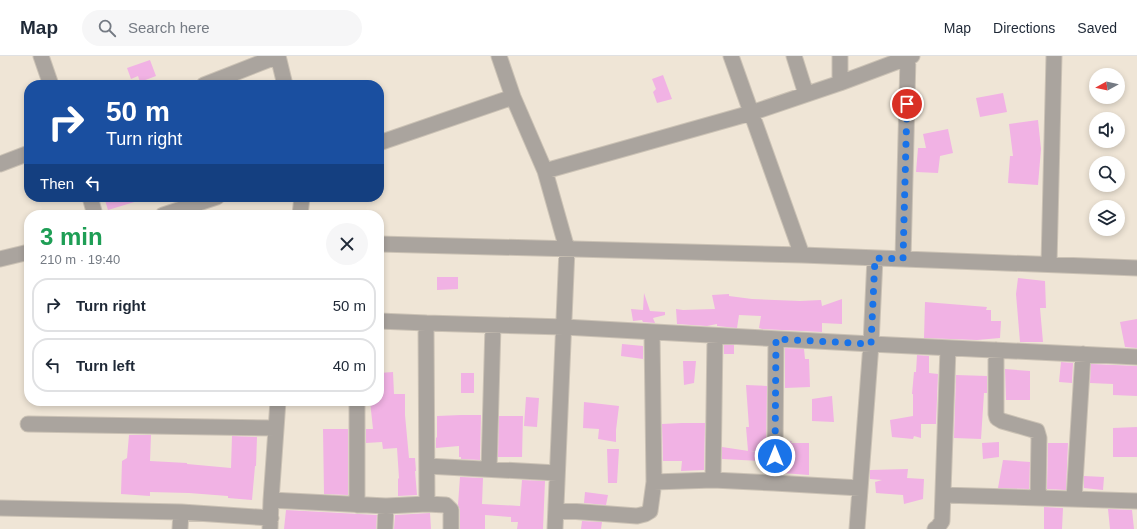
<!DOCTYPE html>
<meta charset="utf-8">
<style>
body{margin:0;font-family:Arial,sans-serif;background:#f6f6f7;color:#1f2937;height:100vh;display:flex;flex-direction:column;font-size:15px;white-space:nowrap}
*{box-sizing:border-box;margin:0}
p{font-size:13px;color:#747a83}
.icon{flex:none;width:22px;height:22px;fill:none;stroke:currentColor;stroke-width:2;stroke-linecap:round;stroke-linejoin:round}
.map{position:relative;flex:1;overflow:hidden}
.sheet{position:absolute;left:24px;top:154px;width:360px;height:196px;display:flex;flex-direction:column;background:#fff;border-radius:16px;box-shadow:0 2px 6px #0003}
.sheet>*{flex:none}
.top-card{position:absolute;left:24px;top:24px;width:360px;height:122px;border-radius:16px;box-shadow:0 2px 6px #0003;background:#1a4fa0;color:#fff;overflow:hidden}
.needle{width:26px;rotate:262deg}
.buttons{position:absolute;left:1089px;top:12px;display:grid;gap:8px}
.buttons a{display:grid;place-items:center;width:36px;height:36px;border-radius:50%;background:#fff;box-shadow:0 2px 6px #0003;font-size:20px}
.pin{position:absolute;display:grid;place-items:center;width:34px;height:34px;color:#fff;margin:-17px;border:2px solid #fff;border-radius:50%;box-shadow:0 1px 4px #0007}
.me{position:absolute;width:44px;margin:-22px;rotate:0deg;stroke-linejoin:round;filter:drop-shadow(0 0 3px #0008)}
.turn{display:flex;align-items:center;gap:14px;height:84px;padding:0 16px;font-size:18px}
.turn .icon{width:52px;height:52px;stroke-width:2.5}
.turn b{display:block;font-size:28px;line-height:34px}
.then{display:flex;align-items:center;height:38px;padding:0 16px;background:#0003;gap:8px;font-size:15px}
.round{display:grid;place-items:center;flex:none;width:42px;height:42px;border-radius:21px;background:#f6f6f7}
.head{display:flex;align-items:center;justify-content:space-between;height:68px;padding:0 16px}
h1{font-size:24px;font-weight:700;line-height:30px;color:#1e9e55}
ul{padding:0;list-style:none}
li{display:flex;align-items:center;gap:12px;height:54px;margin:0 8px 6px;padding:0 8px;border:2px solid #e0e1e3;border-radius:16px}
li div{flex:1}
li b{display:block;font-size:15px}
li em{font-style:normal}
header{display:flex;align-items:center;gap:24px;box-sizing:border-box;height:56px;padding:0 20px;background:#fff;border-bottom:1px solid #e0e1e3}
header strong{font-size:19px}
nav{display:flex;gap:22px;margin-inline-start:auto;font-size:14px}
.search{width:280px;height:36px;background:#f6f6f7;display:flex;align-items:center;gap:10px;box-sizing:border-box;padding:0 14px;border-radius:22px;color:#747a83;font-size:15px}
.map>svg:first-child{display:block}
</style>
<header>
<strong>Map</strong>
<div class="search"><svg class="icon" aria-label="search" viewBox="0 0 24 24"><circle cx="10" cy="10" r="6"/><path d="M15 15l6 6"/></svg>Search here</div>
<nav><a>Map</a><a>Directions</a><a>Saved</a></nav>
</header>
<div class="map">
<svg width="1137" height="473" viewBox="0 0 1137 473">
<rect width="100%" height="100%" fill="#efe5d6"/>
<path fill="#f1b2e4" d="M150,4L156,20L140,26L138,20L131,23L127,12Z
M663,19L672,43L657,47L653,36L656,33L652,23Z
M1003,37L1007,56L980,61L976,42Z
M1038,64L1041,93L1038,129L1008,127L1010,100H1013L1009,68Z
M948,73L953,97L940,100L938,117L916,116L918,92H926L923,78Z
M104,141H141V144L108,154Z
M437,221H458V233L437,234Z
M1018,222L1045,225L1046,252H1040L1043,286H1020L1016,238Z
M644,237L650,255L665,256V259L653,262L655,267L643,266L642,264L633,265L631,253L643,254Z
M729,238V240L752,243L800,245L821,244L822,250L842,243V268L822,267V276L762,273L759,272L761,260L739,259L737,272L717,270V268L707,270L677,268L676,253L683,254L715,253L712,239Z
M925,246L987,251L986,254H991V265H1001L1000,282L977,284L924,282Z
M1137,263V292L1125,291L1120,266Z
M622,288L643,290V303L621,300Z
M724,289H734V298H724Z
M785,292L804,293L805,303H809L810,331L785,332Z
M917,299L929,300V317L938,318L936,368H921V382L914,380L913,383L892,381L890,364L913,360V338H912L914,316H916Z
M683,305H696L694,327L684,329Z
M1061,306L1073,307L1072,327L1059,326Z
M1091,308L1137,310V340L1113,339V328L1090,327Z
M1005,313L1030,315V344H1006Z
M393,316L394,338H405V359L409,402H415L416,415H415L417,439L398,440V423L399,422L397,392L383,393L382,386L366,387V373H373L370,345H379V317Z
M461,317H474V337H461Z
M956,319L987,320V337H984L981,383L954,382Z
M746,329L767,330L766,396L748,395L746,371H749Z
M832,340L834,366L812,365V343Z
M526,341L539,342L537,371L524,370Z
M584,346L619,350L616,374V386L598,383L599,373L583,372Z
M461,359H481L480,404L461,403V401H459V390L436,392V382L437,381V360Z
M499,360H523L522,401H498Z
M682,367H705L704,414L681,415L682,405H663L662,368Z
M1137,371V401H1113V372Z
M323,373H348V439L324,438Z
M129,379H151L150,405L187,407V408L231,412L232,380L257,381L256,410H255L252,444L228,442V440L189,437L150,436V440L121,438L122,405L127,402Z
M792,385L791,387H809V419L783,417L784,387Z
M999,386V401L983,403L982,387Z
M1048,387H1068L1066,434L1047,433Z
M722,391L762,397L761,405L722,403Z
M607,393H619L617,427H608Z
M1003,404L1030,406L1029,433L998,432Z
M908,413L907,422L924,423L923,443L904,448L903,439L876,437L875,426L882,424L870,423V414Z
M1084,420L1104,421L1103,434L1084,432Z
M460,421L483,422L482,448L520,450L522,424L545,425L543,473H517L518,466H511V461L485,459V473H460V454L458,449Z
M585,436L608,439L606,449L584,447Z
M1044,451L1063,452L1062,473H1044Z
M1108,453L1132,454L1134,473H1110Z
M286,454L377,459L376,473H284Z
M430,457L431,473H394L395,459Z
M582,465L602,466L601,473H581Z"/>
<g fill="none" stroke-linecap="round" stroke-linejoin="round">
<g stroke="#cbc2b5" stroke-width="17">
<path id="street" d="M41,0L51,29
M278,0L285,29
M499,0L513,41L545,115L567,193L555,473
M731,0L802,199
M794,0L806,38
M840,0V27
M204,29L278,0
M379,87L513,41
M0,108L29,97
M545,115L751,57L840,27L912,0
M90,141L95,159
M163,159L217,141
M300,159L302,141
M379,188L802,199L1137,212
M0,203L29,196
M903,203L908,0
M1049,208L1054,0
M379,265L426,267L427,448
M426,267L564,271L871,288L1137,301
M715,280L713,424L774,427
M776,283L775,400L774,427L860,432
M996,294V358L997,362L1002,365L1037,375L1039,382L1038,442
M28,368L276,372
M427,410L557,417
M489,413L493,269
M654,426L713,424
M943,439L1137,445
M1074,443L1083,298
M271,444L386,450L427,448L446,449L451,454V473
M357,449V345
M0,452L181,456L271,462
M556,454L637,460L645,458L650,455L654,426L652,277
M180,473L181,456
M270,473L271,444L278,345
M385,473L386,450
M857,473L871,288L875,202
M935,473L938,471L942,465L948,292"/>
</g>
<use href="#street" stroke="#aaa49e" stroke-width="15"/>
</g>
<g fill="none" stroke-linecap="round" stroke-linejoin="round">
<path stroke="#1a73e8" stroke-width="7" stroke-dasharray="0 12.6" d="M775,400L776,283L871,288L875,202L903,203L907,48"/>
</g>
</svg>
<div class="buttons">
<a><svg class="needle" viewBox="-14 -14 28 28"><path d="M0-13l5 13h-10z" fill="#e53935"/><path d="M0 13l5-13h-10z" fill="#747a83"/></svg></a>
<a><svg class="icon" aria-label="sound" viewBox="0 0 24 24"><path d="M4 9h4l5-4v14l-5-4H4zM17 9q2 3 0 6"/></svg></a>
<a><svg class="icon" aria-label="search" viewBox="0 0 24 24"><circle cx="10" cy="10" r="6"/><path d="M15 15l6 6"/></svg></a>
<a><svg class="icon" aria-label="layers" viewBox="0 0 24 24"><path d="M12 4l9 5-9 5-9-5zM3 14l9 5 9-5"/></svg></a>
</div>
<div class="pin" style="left:907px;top:48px;background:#d93025"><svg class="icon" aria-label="arrive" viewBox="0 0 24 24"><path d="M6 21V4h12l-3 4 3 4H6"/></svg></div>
<svg class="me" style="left:775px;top:400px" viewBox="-20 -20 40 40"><circle r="17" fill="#1a73e8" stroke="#fff" stroke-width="3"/><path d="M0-11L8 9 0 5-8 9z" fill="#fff"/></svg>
<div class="top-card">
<div class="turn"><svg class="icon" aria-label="right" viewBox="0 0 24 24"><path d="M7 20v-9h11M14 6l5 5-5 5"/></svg><div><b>50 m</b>Turn right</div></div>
<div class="then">Then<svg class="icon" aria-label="left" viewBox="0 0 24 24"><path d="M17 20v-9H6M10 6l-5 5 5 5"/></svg></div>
</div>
<section class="sheet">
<div class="head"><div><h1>3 min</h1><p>210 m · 19:40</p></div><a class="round"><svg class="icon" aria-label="close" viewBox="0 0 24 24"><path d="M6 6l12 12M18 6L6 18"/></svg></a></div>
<ul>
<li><svg class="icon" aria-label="right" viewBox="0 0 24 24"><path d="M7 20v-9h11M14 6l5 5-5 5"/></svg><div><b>Turn right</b></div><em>50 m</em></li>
<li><svg class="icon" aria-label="left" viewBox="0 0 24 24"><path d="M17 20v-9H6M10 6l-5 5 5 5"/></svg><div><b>Turn left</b></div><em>40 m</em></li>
</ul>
</section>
</div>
